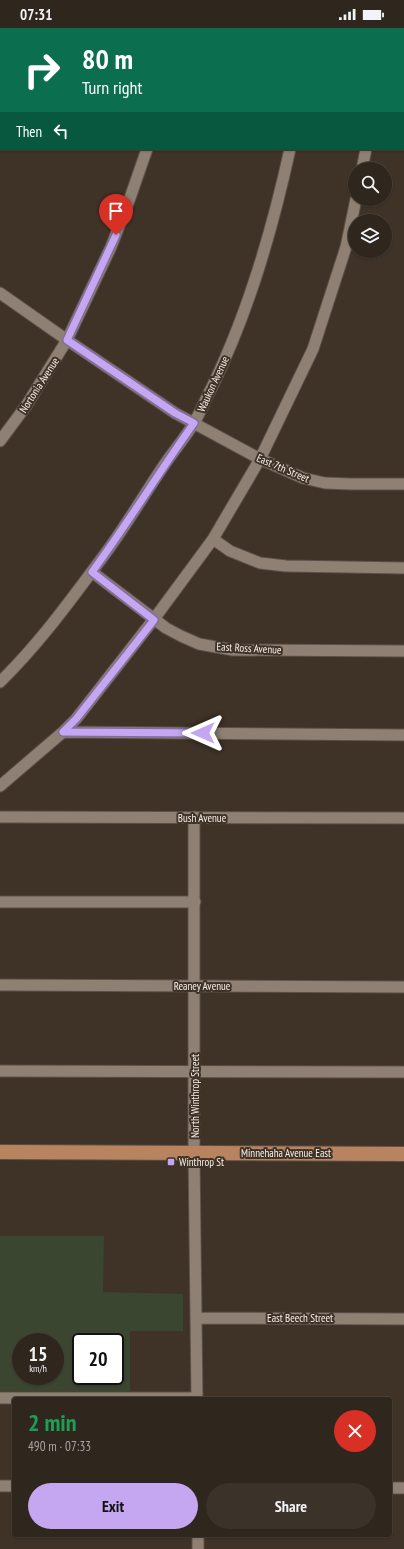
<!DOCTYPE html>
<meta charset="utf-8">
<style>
body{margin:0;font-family:"PT Sans Narrow",sans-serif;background:#3b322a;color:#f1f3f6;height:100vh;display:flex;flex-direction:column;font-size:15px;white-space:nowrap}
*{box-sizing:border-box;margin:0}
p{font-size:13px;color:#a7a5a4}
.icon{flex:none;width:22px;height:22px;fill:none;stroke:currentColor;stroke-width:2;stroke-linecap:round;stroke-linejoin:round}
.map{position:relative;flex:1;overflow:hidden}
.side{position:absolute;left:12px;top:1369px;width:380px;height:140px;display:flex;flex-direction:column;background:#2f261d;border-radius:4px;box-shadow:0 1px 3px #0004,0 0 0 1px #4a433b}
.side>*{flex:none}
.banner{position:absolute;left:0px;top:0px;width:404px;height:122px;box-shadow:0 1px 3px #0004,0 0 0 1px #4a433b;background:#0b6e4f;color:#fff;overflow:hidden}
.tools{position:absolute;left:348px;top:134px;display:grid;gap:8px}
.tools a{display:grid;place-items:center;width:44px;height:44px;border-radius:50%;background:#2f261d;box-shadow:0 1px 3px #0004,0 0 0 1px #4a433b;font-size:20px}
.speed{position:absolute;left:12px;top:1305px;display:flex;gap:8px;font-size:20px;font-weight:700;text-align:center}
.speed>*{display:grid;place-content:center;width:52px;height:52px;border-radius:50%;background:#2f261d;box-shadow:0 1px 3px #0004,0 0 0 1px #4a433b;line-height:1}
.speed small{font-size:10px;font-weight:400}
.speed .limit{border:2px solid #111;border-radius:6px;background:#fff;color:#111}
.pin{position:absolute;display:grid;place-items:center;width:34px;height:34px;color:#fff;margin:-41px -17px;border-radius:50% 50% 50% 0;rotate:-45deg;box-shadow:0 0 4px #0007}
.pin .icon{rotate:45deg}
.me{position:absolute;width:44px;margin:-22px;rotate:270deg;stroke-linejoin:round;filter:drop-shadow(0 0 3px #0008)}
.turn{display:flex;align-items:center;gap:14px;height:84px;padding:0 16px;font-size:18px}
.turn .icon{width:52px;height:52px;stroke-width:2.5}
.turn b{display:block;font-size:28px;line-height:34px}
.then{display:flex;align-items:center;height:38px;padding:0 16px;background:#0003;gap:8px;font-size:15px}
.round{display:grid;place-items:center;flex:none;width:42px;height:42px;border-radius:21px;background:#3b322a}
.summary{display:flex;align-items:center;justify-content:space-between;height:68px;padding:0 16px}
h1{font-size:24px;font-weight:600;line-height:30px;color:#1e9e55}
.action{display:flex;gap:8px;margin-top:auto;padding:8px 16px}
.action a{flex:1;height:46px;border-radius:24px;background:#c5a7f1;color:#111;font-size:16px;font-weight:600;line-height:46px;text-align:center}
.action a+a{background:#3b322a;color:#f1f3f6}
.status{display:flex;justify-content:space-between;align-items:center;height:28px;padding:0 20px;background:#2f261d;direction:ltr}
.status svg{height:11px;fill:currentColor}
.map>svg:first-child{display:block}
</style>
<div class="status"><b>07:31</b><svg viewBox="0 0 49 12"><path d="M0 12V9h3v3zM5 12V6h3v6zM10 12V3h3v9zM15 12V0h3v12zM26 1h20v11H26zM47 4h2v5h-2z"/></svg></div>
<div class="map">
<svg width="404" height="1521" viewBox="0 0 404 1521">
<rect width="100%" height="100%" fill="#3f3227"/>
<path fill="#3b4630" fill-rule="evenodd" d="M0,1208H104L103,1264L183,1266V1303H130V1363H0ZM21,1314H55V1348H21ZM81,1314H115V1348H81Z"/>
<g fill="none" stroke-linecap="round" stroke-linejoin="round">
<g stroke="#5c5148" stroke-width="13">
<path id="minor" d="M379,0V1
M48,1L49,0
M175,1V0
M301,1V0
M0,106L1,104
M362,141L366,121
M0,265L67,312L175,385L260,431L303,450L325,455L351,456H404
M0,413L26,378L67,312L111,219L130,170L147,121
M213,511L230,523L260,535L286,538L404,540
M92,544L166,600L181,608L199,616L233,622L404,623
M0,654C39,616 70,573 102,530C124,501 142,470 162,440C172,425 185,410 194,395C201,383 206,370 212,359C249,283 272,203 290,121
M63,704L404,707
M0,758L63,704L76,691L154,591L213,511L260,431L313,321L346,219L356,171
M0,789L404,790
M194,789V1125L197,1371
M0,874H195
M0,957L404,959
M0,1043L404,1044
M197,1290L404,1291
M0,1370H197
M0,1458H14
M390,1460H404
M198,1507V1521"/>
</g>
<g stroke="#5c5148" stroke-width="16">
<path id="major" d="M0,1124L404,1126"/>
</g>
<use href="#minor" stroke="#8f8074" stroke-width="11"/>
<use href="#major" stroke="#b88460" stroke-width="14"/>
</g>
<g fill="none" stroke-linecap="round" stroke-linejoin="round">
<g stroke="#806d9d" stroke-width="10">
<path id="route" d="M116,207L67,312L175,385L194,395C159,444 128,495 92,544L154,592L76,691L63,704L203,705"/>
</g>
<use href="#route" stroke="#c5a7f1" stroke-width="7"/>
</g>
<rect fill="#c5a7f1" stroke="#3f3227" stroke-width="1.5" x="167" y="1130" width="8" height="8" rx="2"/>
<g text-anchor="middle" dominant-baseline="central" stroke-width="4" stroke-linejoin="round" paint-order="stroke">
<g font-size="11" fill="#f8f0e9" stroke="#3f3227">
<text transform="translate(213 356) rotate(-65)">Waukon Avenue</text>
<text transform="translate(39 357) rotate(-57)">Nortonia Avenue</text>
<text transform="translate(283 440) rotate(23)">East 7th Street</text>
<text transform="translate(249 620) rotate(3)">East Ross Avenue</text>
<text x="202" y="790">Bush Avenue</text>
<text x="202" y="958">Reaney Avenue</text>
<text transform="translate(195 1068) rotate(-90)">North Winthrop Street</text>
<text x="286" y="1125">Minnehaha Avenue East</text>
<text x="300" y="1290">East Beech Street</text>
</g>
<g font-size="11" fill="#f8f0e9" stroke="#3f3227" text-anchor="start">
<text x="179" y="1134">Winthrop St</text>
</g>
</g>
</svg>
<div class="tools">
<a><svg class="icon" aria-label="search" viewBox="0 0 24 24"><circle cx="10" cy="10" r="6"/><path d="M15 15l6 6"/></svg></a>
<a><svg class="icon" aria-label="layers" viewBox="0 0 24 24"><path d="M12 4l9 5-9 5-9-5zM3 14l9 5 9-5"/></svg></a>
</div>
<div class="speed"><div>15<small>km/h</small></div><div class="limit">20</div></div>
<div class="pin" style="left:116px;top:207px;background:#d93025"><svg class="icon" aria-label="arrive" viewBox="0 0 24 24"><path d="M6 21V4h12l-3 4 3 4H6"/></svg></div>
<svg class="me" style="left:203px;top:705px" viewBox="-20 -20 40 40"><path d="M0-17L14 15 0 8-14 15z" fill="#c5a7f1" stroke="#fff" stroke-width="4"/></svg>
<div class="banner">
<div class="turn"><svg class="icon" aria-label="right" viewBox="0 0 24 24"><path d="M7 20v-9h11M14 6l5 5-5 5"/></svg><div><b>80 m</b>Turn right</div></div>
<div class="then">Then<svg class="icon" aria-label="left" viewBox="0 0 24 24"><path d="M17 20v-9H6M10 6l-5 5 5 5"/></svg></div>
</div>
<section class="side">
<div class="summary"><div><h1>2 min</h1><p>490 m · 07:33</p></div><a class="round" style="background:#d93025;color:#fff"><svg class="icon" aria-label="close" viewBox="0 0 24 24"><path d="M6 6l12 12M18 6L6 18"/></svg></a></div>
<div class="action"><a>Exit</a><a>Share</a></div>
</section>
</div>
